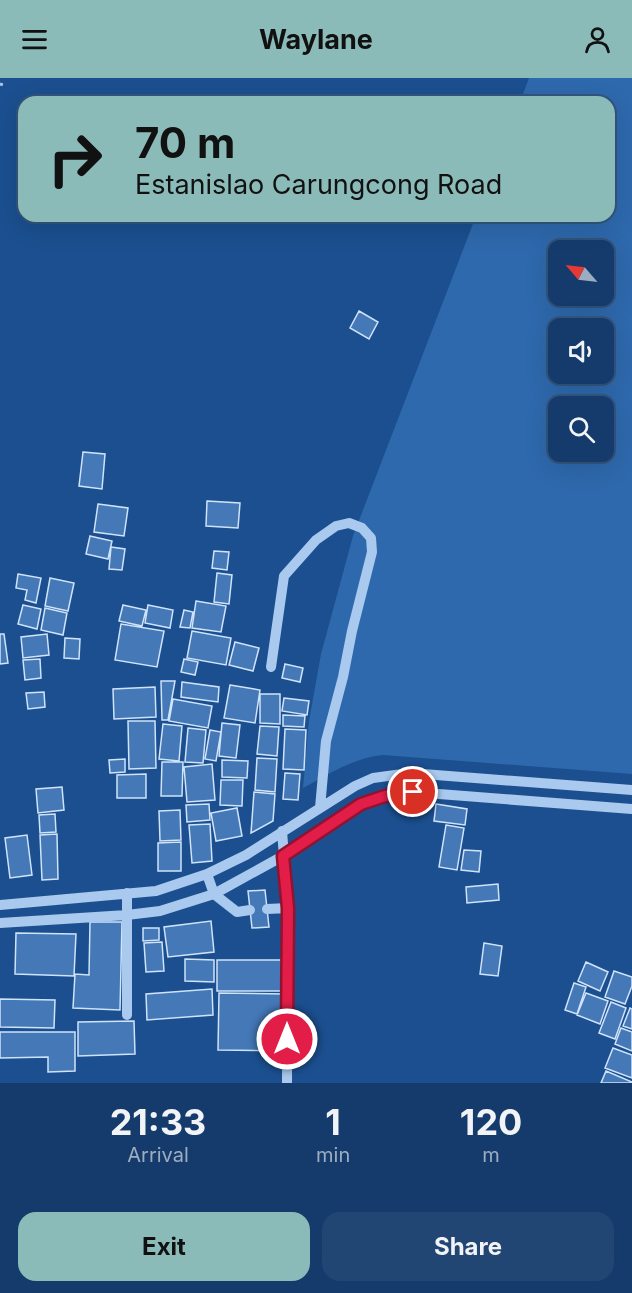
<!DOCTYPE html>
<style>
body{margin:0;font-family:Inter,sans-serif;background:#214673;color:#f1f3f6;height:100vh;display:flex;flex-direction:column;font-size:22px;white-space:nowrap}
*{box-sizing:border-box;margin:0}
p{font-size:20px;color:#9dadc1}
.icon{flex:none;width:33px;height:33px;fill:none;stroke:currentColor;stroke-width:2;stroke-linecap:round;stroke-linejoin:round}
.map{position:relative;height:1005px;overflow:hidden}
.drawer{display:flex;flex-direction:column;background:#143b6b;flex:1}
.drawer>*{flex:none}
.hud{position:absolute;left:18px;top:18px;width:597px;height:126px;border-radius:18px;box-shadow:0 6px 24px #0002,0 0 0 2px #33557e;background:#8bbbb9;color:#111;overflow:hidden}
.needle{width:39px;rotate:298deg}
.controls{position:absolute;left:548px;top:162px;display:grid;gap:12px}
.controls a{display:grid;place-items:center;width:66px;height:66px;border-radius:12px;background:#143b6b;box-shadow:0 6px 24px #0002,0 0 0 2px #33557e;font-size:30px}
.pin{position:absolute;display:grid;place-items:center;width:51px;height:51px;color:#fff;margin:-26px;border:3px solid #fff;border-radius:50%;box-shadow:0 2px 6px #0007}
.me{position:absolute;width:66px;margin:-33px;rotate:0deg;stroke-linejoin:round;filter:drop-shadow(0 0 4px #0008)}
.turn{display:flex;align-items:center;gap:21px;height:126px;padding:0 18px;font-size:27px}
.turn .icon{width:78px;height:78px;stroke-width:2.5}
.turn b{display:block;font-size:42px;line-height:51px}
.eta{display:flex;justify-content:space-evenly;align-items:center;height:102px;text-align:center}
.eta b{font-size:36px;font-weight:700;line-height:42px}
.cta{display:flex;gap:12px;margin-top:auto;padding:12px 18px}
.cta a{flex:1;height:69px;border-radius:18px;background:#8bbbb9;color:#111;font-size:24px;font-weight:700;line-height:69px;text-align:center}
.cta a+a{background:#214673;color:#f1f3f6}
header{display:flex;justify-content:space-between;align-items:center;height:78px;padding:0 18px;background:#8bbbb9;color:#111;font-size:27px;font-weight:700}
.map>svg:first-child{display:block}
</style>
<header><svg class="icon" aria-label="menu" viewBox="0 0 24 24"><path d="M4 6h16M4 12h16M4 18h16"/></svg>Waylane<svg class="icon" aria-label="person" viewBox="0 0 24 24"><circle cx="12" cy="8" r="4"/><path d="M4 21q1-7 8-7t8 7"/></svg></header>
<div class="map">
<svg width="632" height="1005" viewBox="0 0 632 1005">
<rect width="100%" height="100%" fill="#1b4f8f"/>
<path fill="#2e69ad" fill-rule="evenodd" d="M529,0H632V696L383,677C353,680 329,696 303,710L309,643L321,576L353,458L476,138H609V24H520ZM558,172H603V218H558ZM558,250H603V296H558ZM558,328H603V374H558Z"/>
<path fill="#4478b7" stroke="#cfe3fa" stroke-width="1.5" d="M359,233L378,244L369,261L350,250Z
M83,374L105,376L102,411L79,408Z
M207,423L240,425L238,450L206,448Z
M98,426L128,430L124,458L94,454Z
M90,458L112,463L108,481L86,476Z
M111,469L125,471L122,492L109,491Z
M214,473L229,474L227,492L212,490Z
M217,495L232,497L229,526L214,524Z
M18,496L41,500L36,525L25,522L27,512L16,510Z
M50,500L74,505L68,533L45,528Z
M196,523L226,528L221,554L192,550Z
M23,527L41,531L37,551L18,546Z
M123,527L146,532L142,548L119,543Z
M148,527L173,532L170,550L145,545Z
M45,530L67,535L63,557L41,552Z
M184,532L193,534L190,550L180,549Z
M121,546L164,553L157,589L115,582Z
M192,553L231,560L226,587L187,580Z
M0,556H4L8,585L0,586Z
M47,556L49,577L23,580L21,559Z
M65,560L80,561L79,581L64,580Z
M235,564L259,570L253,593L229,587Z
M40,581L41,600L25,602L23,582Z
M184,581L198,584L195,597L181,594Z
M285,586L303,590L300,604L282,600Z
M161,603H175L168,642H162Z
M182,604L219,609L218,624L181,619Z
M230,607L260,612L255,645L224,640Z
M155,609L156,639L114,641L113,611Z
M44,614L45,629L28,631L26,615Z
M260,616H280V646L260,645Z
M284,620L309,623L307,637L282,633Z
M173,621L212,628L208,650L169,643Z
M283,637L305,638L304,649L283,648Z
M128,643H155L156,690L129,691Z
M222,645L240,647L236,680L219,678Z
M163,646L182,648L179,683L159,681Z
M260,648L279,649L277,678L257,676Z
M188,650L206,652L203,685L185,684Z
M285,651L306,652L304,692L283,691Z
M210,652L221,654L216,683L205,681Z
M257,680L277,681L275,714L255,712Z
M125,681V694L110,695L109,682Z
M222,682L248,683L247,700L222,699Z
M162,684H183L182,718H161Z
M212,686L215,722L187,724L184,689Z
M285,695L300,696L298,722L283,721Z
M146,696V720H117V697Z
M221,702H243L242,728L220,727Z
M62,709L64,732L38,735L36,711Z
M254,714L275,716L273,743L251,755Z
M209,726L210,742L187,744L186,727Z
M436,726L467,731L465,747L434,743Z
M237,730L242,758L216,763L211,735Z
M180,732L181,762L160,763L159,733Z
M55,736L56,754L40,755L39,737Z
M210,746L212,783L192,785L189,747Z
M446,747L464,750L457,792L439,789Z
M57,756L58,801L42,802L40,757Z
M27,757L32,797L10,800L5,760Z
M181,764V793H158V765Z
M464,772L481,773L479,794L461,792Z
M498,806L499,822L467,825L466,809Z
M265,812L269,849L252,850L248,813Z
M211,843L214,874L168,879L164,849Z
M90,844H122L120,932L73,930L75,896L89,897Z
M143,850H159V862L143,863Z
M16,855L76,856L74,898L15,896Z
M162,864L164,893L146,894L144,865Z
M484,865L502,868L498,898L480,896Z
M185,881L214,882V904L185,903Z
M217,882H282L281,913H217Z
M586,884L608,894L600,913L578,903Z
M614,893L632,899V908L625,926L605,919Z
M574,905L586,909L577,936L565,932Z
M212,911L213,937L147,942L146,916Z
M219,915L285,916L284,973L218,972Z
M586,915L608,923L600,946L577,937Z
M0,921L55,922L54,950L0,949Z
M611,924L626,930L615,961L599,955Z
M630,930L632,931V951L623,948Z
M134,943L135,976L78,978V944Z
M621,950L632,954V973L615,966Z
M0,954H75V993L48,994V979L0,980Z
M613,970L632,977V1000L605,990Z
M606,993L632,1004V1005H601Z"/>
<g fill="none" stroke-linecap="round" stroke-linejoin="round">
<path stroke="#a9c9ee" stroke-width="3" stroke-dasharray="3 4.5" stroke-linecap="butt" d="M0,6L6,8"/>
<path stroke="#a9c9ee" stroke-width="10" d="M271,589L284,498L316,462L336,448L349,445L362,450L371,460L372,474L352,553L343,599L326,663L320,730
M282,753L288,830L287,1005
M207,796L214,816L237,834L250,832
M127,815V937
M0,827L156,813L207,796L246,777L355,708L373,700L410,695L632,712
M267,831L288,830
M0,845L127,837L160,833L214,816L283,778L361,726L385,718L413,714L632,731"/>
</g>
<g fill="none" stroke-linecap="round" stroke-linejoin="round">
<g stroke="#92132f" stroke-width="15">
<path id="route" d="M287,961L288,830L283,778L361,726L385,718L413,714"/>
</g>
<use href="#route" stroke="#e11d48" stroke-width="10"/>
</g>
</svg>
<div class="controls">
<a><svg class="needle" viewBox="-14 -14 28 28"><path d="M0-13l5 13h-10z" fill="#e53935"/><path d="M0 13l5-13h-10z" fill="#9dadc1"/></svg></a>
<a><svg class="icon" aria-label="sound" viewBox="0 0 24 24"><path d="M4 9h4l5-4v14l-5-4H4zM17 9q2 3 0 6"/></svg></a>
<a><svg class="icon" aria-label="search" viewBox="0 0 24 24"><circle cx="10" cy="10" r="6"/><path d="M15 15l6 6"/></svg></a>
</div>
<div class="pin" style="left:413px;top:714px;background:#d93025"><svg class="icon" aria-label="arrive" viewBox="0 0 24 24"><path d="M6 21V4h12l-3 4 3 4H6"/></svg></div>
<svg class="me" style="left:287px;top:961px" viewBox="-20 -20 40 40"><circle r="17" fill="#e11d48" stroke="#fff" stroke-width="3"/><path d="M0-11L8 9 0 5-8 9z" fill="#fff"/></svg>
<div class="hud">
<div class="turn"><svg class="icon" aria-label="right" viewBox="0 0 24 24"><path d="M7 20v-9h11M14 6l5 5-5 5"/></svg><div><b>70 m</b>Estanislao Carungcong Road</div></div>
</div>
</div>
<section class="drawer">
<div class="eta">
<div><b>21:33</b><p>Arrival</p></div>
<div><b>1</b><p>min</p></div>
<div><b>120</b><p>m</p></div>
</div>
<div class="cta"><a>Exit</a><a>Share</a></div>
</section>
